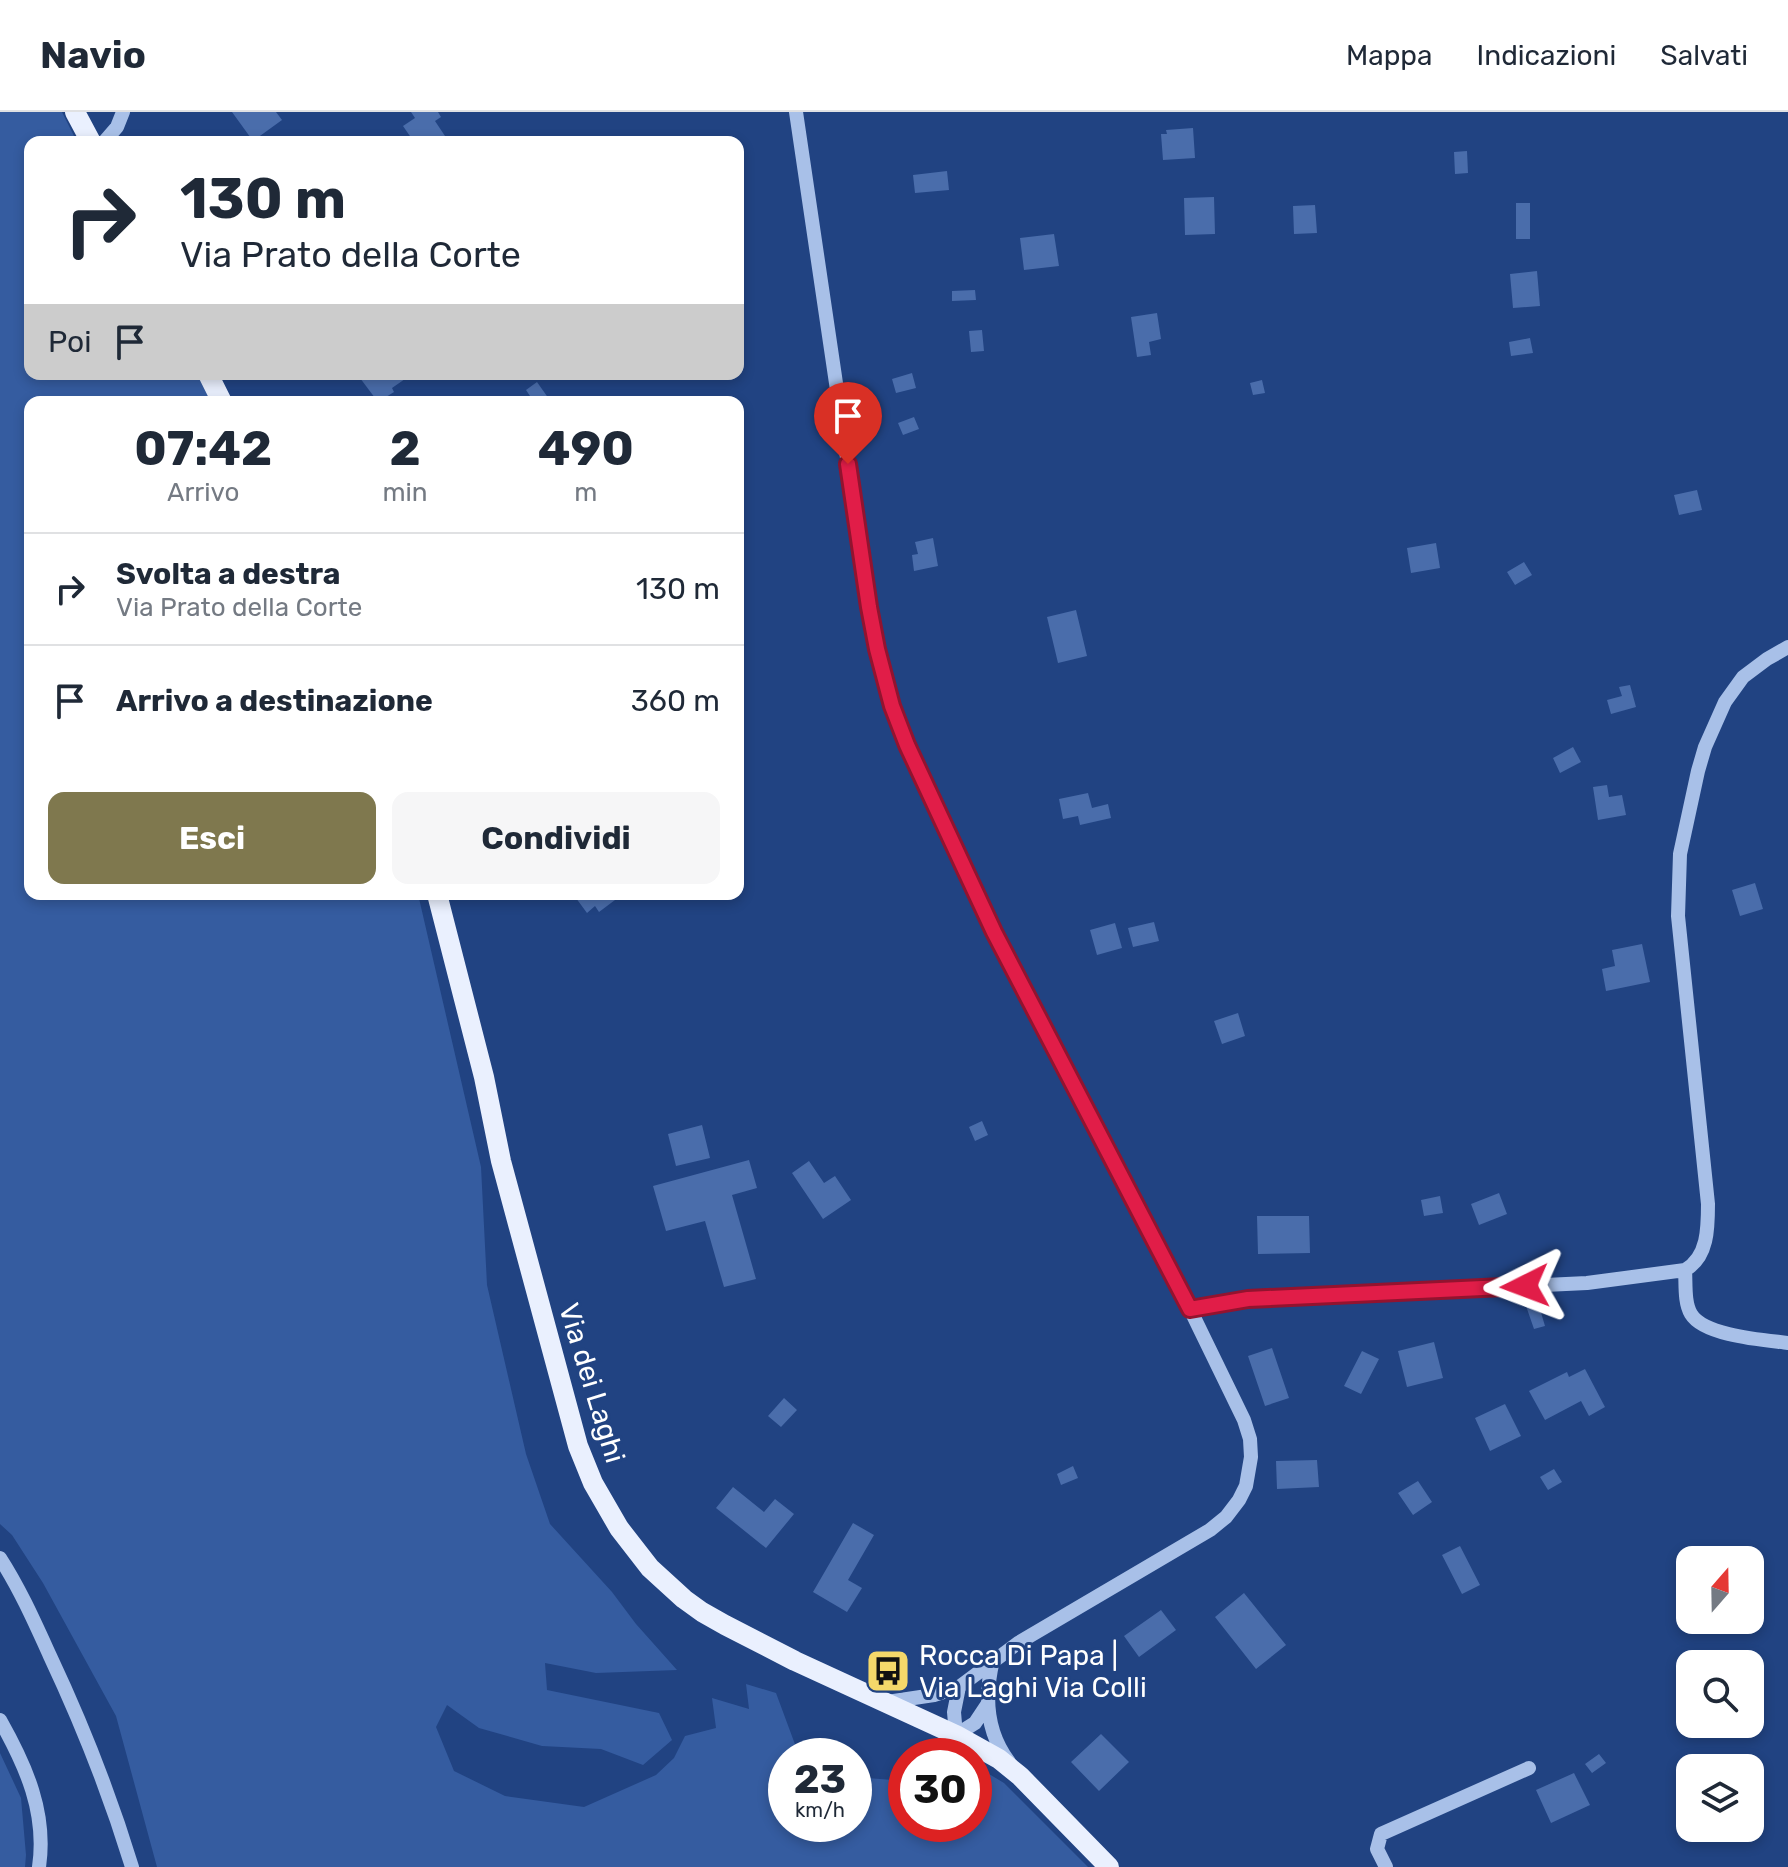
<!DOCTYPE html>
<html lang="it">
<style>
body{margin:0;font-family:Rubik,sans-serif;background:#f6f6f7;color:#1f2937;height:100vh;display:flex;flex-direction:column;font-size:30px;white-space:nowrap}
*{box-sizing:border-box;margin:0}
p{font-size:26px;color:#747a83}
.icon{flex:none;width:44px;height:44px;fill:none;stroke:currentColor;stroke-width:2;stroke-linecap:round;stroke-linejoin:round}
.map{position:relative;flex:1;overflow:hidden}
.panel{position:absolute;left:24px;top:284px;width:720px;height:504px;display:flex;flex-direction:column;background:#fff;border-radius:16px;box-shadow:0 4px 12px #0003}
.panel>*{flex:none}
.banner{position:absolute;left:24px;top:24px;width:720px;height:244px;border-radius:16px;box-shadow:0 4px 12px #0003;background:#fff;color:#1f2937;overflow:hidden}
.needle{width:52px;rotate:20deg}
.controls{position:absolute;left:1676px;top:1434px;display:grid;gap:16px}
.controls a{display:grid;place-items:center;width:88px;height:88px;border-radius:16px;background:#fff;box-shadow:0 4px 12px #0003;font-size:40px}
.speed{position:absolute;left:768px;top:1626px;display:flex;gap:16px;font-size:40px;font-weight:700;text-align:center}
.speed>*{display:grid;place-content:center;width:104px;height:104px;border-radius:50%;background:#fff;box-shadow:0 4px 12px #0003;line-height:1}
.speed small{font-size:20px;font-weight:400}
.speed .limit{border:12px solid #d22;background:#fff;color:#111}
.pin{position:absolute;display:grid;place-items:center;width:68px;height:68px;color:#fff;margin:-82px -34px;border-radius:50% 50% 50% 0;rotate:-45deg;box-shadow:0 0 8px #0007}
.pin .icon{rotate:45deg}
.me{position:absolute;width:88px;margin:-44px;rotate:267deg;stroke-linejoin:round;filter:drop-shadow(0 0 6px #0008)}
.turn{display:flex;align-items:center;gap:28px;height:168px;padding:0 24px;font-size:36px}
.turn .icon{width:104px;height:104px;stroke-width:2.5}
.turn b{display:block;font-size:56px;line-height:68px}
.then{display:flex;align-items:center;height:76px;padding:0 24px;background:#0003;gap:16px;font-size:30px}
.eta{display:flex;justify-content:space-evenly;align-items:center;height:136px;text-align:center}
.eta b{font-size:48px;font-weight:700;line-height:56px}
.button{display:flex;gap:16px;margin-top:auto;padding:16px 24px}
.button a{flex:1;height:92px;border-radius:16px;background:#7f784e;color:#fff;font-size:32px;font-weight:700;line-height:92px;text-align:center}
.button a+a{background:#f6f6f7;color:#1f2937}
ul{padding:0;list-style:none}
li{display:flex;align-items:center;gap:24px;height:112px;padding:0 24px;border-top:2px solid #e0e1e3}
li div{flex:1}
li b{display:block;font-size:30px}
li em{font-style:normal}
header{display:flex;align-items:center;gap:48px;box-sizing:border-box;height:112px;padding:0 40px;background:#fff;border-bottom:2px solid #e0e1e3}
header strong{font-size:38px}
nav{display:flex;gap:44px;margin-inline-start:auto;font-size:28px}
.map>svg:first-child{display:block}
</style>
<header>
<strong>Navio</strong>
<nav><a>Mappa</a><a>Indicazioni</a><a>Salvati</a></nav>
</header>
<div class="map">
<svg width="1788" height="1755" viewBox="0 0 1788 1755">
<rect width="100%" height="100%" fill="#214382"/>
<path fill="#355ca0" d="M0,0H62L77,30H30V262H197L211,290H30V782H418L481,1055L487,1173L526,1342L550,1412L612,1480L636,1512L677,1558L596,1561L545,1551L547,1578L659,1601L672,1628L643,1653L601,1637L542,1634L479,1616L447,1593L436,1615L454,1659L505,1684L584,1695L656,1663L674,1646L685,1624L716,1616L712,1586L749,1597L746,1572L776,1581L796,1635L809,1644H786V1712H854V1665L906,1669V1712H974V1653L1004,1671L1088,1755H157L116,1604L43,1471L12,1423L0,1412Z
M0,1641L21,1686L26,1743L25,1755H0Z"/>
<path fill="#4a6dab" d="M232,0H276L282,8L253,29Z
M411,0H438L441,5L435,9L449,30H414L403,14L415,6Z
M1193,16L1195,46L1163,48L1161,22H1167L1166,18Z
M1467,39L1468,61L1455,62L1454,40Z
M947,59L949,78L915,81L913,63Z
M1214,85L1215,122L1185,123L1184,86Z
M1516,91H1530V127H1516Z
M1315,93L1317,121L1294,122L1293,94Z
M1054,122L1059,154L1024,158L1020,126Z
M1537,159L1540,194L1513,196L1510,162Z
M975,178L976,188L952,189V179Z
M1157,201L1161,227L1149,230L1151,243L1137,245L1131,205Z
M982,218L984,239L971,240L969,219Z
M1530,226L1533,241L1511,244L1509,230Z
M912,261L916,276L896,281L892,267Z
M363,262H402L405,267L392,276L394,280L378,290L360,266Z
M1262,268L1265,281L1253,283L1250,271Z
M537,270L549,287L544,290H534L526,278Z
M914,305L919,317L903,323L898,311Z
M1697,378L1702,398L1679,403L1674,383Z
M933,426L938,454L914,459L912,443L918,442L915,430Z
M1436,431L1440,456L1411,461L1407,436Z
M1524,450L1532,463L1515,473L1507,460Z
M1076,498L1087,544L1058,551L1047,505Z
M1630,573L1636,595L1611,602L1607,588L1622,584L1619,575Z
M1573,635L1581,650L1560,661L1553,646Z
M1607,673L1609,685L1622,683L1626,703L1598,708L1593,675Z
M1088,681L1092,696L1108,692L1111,706L1080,713L1078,704L1063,707L1059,687Z
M1755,771L1763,797L1740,804L1732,778Z
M573,782H617L619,785L599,800L595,794L587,801Z
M1154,810L1159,829L1133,835L1128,816Z
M1115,811L1122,836L1097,843L1090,818Z
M1642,832L1650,870L1606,879L1602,857L1615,854L1612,838Z
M1238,901L1245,924L1222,932L1214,909Z
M982,1009L988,1023L975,1029L969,1015Z
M702,1013L710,1046L676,1054L668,1022Z
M749,1048L757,1076L732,1083L756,1167L724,1175L705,1109L666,1119L653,1074Z
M809,1049L824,1071L835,1064L851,1088L823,1107L792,1061Z
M1499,1081L1507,1102L1479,1113L1471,1092Z
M1440,1084L1443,1101L1424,1104L1421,1088Z
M1257,1104H1309L1310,1141L1258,1142Z
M1537,1187L1545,1214L1534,1217L1525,1191Z
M1434,1230L1443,1266L1407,1275L1398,1239Z
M1272,1236L1289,1286L1265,1294L1248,1244Z
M1362,1239L1379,1247L1361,1282L1344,1274Z
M1585,1257L1605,1295L1589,1304L1581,1289L1545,1308L1529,1279L1567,1260L1569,1265Z
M784,1286L797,1298L781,1315L768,1304Z
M1505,1292L1521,1324L1490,1339L1475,1306Z
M1317,1348L1319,1375L1277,1377L1276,1349Z
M1073,1354L1078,1366L1061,1373L1057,1362Z
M1554,1357L1562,1370L1548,1378L1540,1365Z
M1418,1369L1432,1390L1413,1403L1398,1381Z
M733,1375L764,1400L775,1387L794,1402L766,1436L716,1396Z
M853,1411L874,1423L848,1468L862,1476L847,1500L813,1480Z
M1460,1434L1480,1473L1462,1482L1442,1443Z
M1244,1481L1286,1533L1256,1557L1215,1505Z
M1161,1498L1176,1518L1139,1545L1124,1524Z
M1101,1622L1129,1650L1099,1679L1071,1650Z
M1599,1642L1606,1651L1592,1661L1585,1652Z
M1574,1661L1590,1693L1551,1711L1536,1678Z"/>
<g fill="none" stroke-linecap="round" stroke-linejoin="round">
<path stroke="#a8c0e8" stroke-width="14" d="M796,0L869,495L886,574L899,613L916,654L994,820L1190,1197L1244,1308L1250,1327L1251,1345L1246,1374L1239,1388L1226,1405L1210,1418L1018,1531L959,1575L934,1583L887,1590
M104,30L117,15L123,0
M1685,1158C1686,1172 1684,1190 1691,1202C1704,1224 1765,1228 1788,1231
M1190,1197L1248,1187L1587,1171L1685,1158C1708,1145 1708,1116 1708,1092L1678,804L1680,742L1698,659L1705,635L1725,590L1743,565L1767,547L1788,535
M0,1446C20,1477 35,1511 50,1544C82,1612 110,1683 132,1755
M993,1548C984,1585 986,1620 1009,1650
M959,1575L954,1600L956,1623L975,1611L987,1593
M0,1608C26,1654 47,1701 39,1755
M1386,1755L1377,1737L1381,1722L1529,1656"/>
<path stroke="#eaf0fe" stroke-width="20" d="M75,0L91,30
M208,262L222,290
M437,782L484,965L501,1049L578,1334L593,1371L619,1416L650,1456L684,1487L702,1500L725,1513L795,1549L956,1623L999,1647L1020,1664L1109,1755"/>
</g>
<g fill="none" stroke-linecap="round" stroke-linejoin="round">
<g stroke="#92132f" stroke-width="20">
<path id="route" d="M848,352L869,495L877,537L892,594L907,633L994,820L1190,1197L1248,1187L1525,1174"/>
</g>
<use href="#route" stroke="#e11d48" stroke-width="14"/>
</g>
<defs>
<g id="bus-square" transform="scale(2.3)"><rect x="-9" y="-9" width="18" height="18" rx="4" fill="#f4d86a" stroke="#214382"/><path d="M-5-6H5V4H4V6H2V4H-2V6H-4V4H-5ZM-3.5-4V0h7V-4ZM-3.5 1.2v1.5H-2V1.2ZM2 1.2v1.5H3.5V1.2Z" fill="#111"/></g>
</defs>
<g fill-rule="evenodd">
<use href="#bus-square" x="888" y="1559"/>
</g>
<g text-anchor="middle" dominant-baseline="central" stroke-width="6" stroke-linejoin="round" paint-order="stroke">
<g font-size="28" fill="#fff" stroke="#214382">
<text transform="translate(592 1271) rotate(73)">Via dei Laghi</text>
</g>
<g font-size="28" fill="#fff" stroke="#214382" text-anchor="start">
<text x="919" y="1543">Rocca Di Papa |<tspan x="919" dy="32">Via Laghi Via Colli</tspan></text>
</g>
</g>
</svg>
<div class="controls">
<a><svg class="needle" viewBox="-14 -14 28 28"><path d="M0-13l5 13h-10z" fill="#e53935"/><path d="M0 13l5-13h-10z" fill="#747a83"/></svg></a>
<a><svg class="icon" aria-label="search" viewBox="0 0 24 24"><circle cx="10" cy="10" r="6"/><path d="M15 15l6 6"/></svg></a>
<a><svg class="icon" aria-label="layers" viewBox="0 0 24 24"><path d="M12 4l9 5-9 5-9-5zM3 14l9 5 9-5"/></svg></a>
</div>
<div class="speed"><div>23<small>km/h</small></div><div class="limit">30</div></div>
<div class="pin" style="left:848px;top:352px;background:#d93025"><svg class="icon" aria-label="arrive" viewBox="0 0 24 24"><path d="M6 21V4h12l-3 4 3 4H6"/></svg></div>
<svg class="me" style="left:1525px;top:1174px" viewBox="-20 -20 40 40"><path d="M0-17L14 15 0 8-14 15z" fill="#e11d48" stroke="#fff" stroke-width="4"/></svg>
<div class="banner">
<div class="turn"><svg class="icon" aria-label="right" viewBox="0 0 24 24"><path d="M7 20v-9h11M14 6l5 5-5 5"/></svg><div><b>130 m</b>Via Prato della Corte</div></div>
<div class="then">Poi<svg class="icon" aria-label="arrive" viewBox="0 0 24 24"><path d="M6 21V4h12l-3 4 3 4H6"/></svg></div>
</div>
<section class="panel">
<div class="eta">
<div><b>07:42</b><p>Arrivo</p></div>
<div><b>2</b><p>min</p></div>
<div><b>490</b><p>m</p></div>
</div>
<ul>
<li><svg class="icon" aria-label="right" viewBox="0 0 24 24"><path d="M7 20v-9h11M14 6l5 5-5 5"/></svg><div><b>Svolta a destra</b><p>Via Prato della Corte</p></div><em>130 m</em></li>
<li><svg class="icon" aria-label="arrive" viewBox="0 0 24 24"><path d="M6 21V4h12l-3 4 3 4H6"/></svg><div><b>Arrivo a destinazione</b></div><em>360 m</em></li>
</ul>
<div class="button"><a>Esci</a><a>Condividi</a></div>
</section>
</div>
